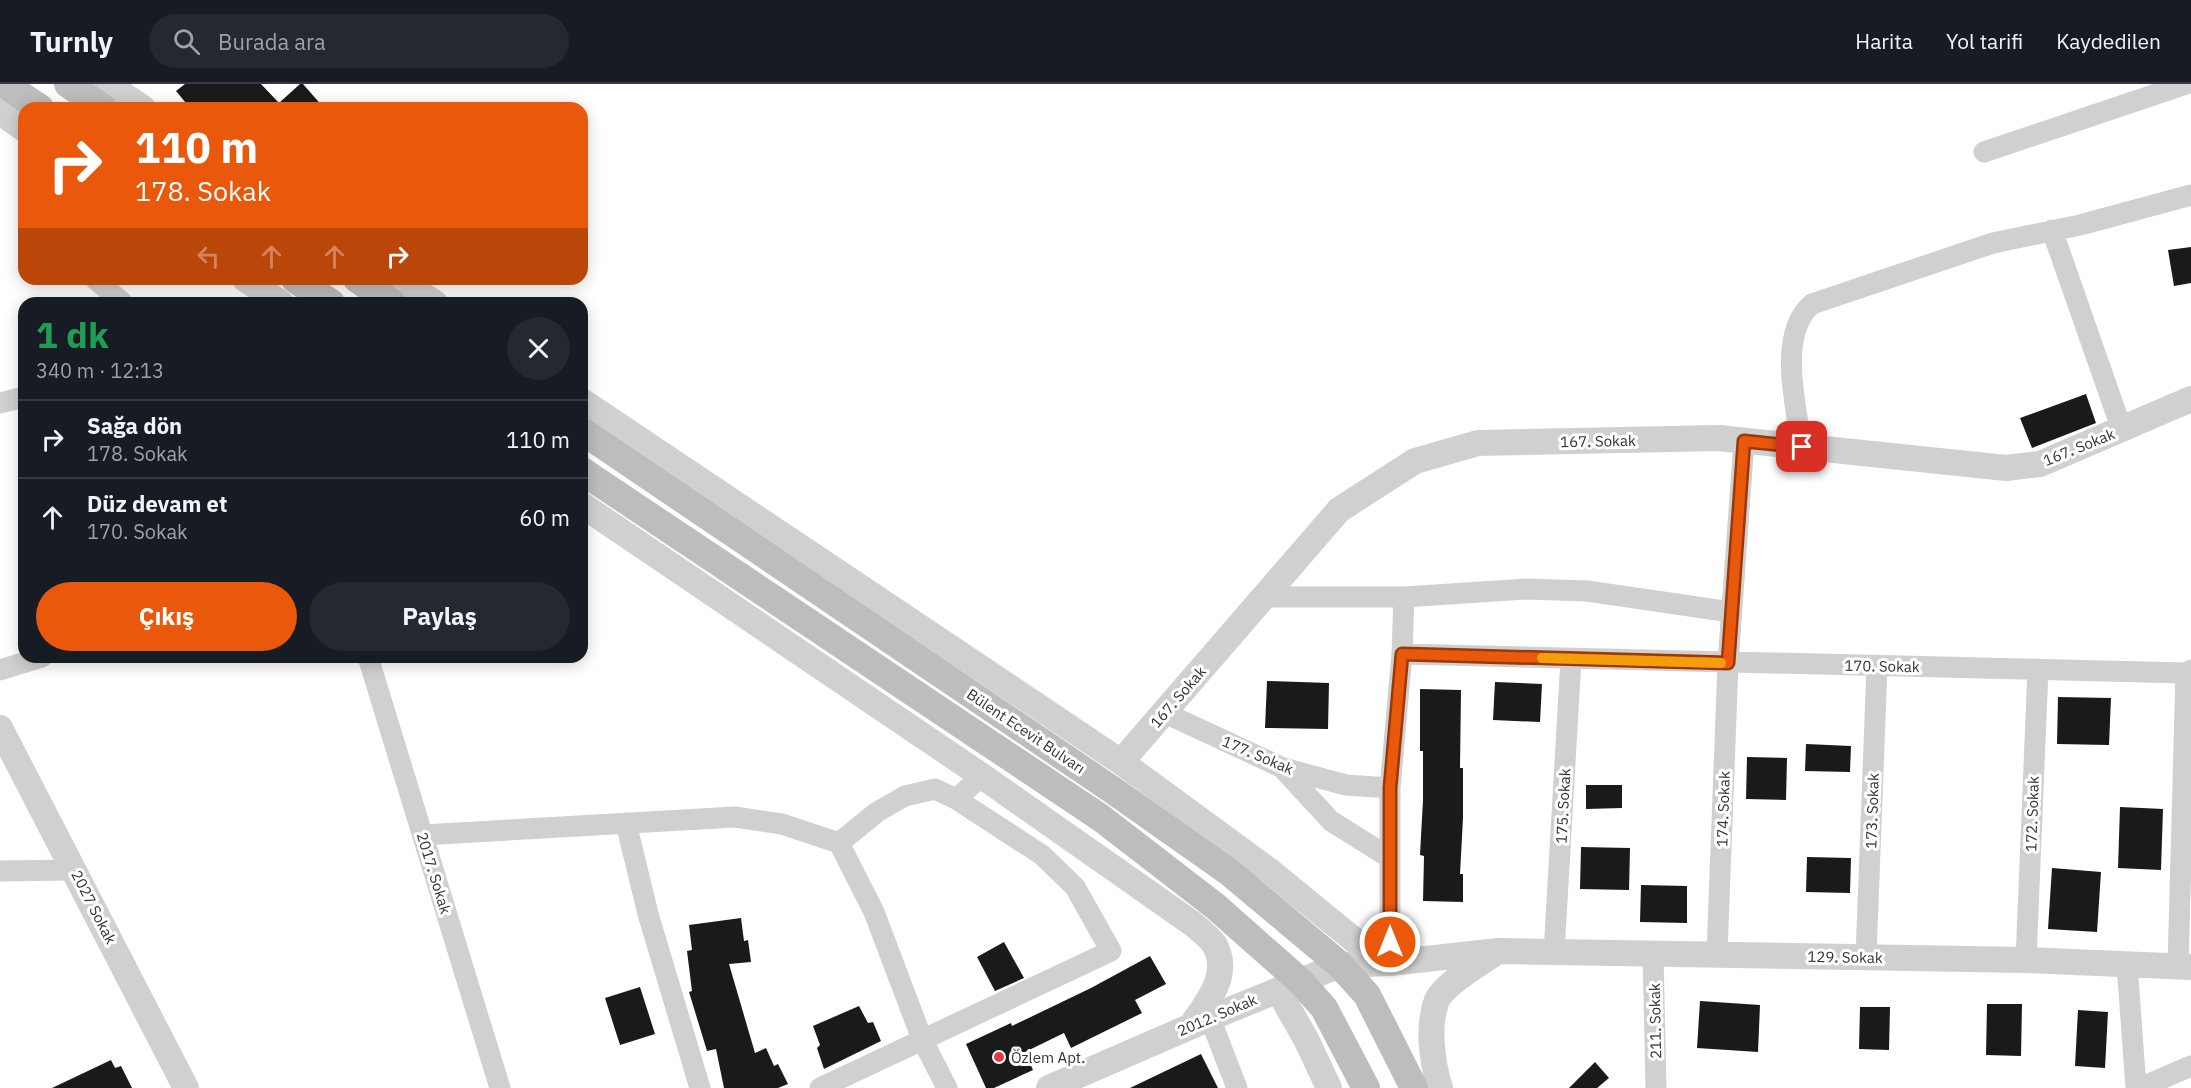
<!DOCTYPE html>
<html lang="tr">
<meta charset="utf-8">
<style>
body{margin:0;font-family:"IBM Plex Sans",sans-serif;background:#242831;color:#f1f3f6;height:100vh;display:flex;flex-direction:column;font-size:22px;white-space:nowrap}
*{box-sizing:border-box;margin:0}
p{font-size:20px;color:#9ea1a6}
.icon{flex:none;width:33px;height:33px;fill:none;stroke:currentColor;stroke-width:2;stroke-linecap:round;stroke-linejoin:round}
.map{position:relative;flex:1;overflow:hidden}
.drawer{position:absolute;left:18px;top:213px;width:570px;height:366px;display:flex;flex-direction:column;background:#171b24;border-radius:18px;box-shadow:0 3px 15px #0003}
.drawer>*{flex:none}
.top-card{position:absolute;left:18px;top:18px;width:570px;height:183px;border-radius:18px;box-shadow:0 3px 15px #0003;background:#ea580c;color:#fff;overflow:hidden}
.pin{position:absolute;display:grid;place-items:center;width:51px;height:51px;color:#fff;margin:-26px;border-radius:12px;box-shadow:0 3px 9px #0006}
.me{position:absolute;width:66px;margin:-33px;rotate:0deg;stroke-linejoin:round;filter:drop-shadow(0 0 4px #0008)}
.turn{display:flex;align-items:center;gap:21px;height:126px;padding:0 18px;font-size:27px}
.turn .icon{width:78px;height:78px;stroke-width:2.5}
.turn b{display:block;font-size:42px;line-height:51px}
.lanes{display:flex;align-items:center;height:57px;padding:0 18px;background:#0003;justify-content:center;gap:30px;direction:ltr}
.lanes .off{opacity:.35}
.round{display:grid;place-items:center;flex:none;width:63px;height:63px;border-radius:32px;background:#242831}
.summary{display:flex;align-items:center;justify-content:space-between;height:102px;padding:0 18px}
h1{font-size:36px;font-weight:700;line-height:45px;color:#1e9e55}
.action{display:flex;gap:12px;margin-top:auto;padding:12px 18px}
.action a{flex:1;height:69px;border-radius:36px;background:#ea580c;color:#fff;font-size:24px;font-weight:700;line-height:69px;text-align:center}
.action a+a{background:#242831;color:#f1f3f6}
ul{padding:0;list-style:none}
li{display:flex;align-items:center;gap:18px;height:78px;padding:0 18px;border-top:2px solid #363941}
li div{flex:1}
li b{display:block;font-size:22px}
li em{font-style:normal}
header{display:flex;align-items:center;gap:36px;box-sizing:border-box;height:84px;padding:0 30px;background:#171b24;border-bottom:2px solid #363941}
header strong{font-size:28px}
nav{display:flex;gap:33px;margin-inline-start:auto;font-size:21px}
.search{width:420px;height:54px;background:#242831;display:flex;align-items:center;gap:15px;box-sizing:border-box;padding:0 21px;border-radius:33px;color:#9ea1a6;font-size:22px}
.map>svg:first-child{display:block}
</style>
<header>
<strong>Turnly</strong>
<div class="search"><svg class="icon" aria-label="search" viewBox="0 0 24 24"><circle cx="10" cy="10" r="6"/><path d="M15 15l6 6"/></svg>Burada ara</div>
<nav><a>Harita</a><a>Yol tarifi</a><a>Kaydedilen</a></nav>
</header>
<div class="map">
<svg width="2191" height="1004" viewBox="0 0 2191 1004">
<rect width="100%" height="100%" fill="#fff"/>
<path fill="#1a1a1a" d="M185,0H261L279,19L300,0H303L324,24H190L176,7Z
M2191,163V199L2174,202L2168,166Z
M2086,310L2096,339L2032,364L2020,334Z
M1267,597L1329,599L1328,645L1265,644Z
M1495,598L1542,600L1540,638L1493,636Z
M1420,605L1461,606L1460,684H1463V734L1460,790H1463V818L1423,817L1424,772L1420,771L1423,716V667H1420Z
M2058,613L2111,614L2109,661L2057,660Z
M1806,660L1851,662L1850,688L1805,687Z
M1747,673L1787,674L1786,716L1746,715Z
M1586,701H1622V724L1586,725Z
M2120,723L2163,725L2161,786L2118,784Z
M1581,763L1630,764L1629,806L1580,805Z
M1807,773L1851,774L1850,809L1806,808Z
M2052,784L2101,788L2097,848L2048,845Z
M1641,801L1687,802V839L1640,838Z
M741,834L744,857L748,856L751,878L729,880L755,969L766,964L774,982L778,980L788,1000L778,1004H724L716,965L707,967L689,908L692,907L687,867L692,866L689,841Z
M1004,858L1024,894L995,907L977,873Z
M1150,872L1166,900L1135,916L1142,929L1071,964L1064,949L1025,968L1033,986L994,1004H986L966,960L1011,939L1012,942L1091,904Z
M640,903L655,950L620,961L605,914Z
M1700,917L1760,921L1758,968L1697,964Z
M1987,920H2022L2021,972L1986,971Z
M859,922L868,939L873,938L881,957L824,985L817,964L820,961L813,942Z
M1860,923H1890L1889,966L1859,965Z
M2078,926L2108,928L2105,984L2075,982Z
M1201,970L1218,1004H1130Z
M111,976L115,984L121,982L132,1004H52Z
M1595,978L1609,994L1597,1004H1569Z"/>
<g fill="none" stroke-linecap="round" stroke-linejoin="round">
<path stroke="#d0d0d0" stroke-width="21" d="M1984,68L2186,0
M2052,146L2122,346
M95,195L123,219
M0,319L24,313
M1802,363C1796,324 1777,249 1812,220L1993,159L2080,141L2191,111
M1264,513H1404L1527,505L1587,507L1731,528
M1402,570L2186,589L2191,586
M368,573L500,1004
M0,586L42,573
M1165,629L1283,684L1346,701L1390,704
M1283,685L1331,737L1390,774
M626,739L648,830L700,1004
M423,751L735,733L782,740L839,759
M0,787L74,786
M1554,869L1571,575
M1653,869L1656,1004
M1717,870L1728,579L1744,357
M1866,873L1877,582
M2026,876L2038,585
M1390,879V704L1402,570L1404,513
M2127,880L2136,1004
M2178,882L2186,589
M1210,934L1237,1004
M820,1004L1111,867L1075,803L1042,771L956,715
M947,1004L922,955L874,828L839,759L877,728L905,712L935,705L956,715L982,692
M2140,1004L2191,982"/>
<path stroke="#d0d0d0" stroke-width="26" d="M107,0L143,24
M0,28L24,45
M245,195L281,219
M399,195L435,219
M582,317L1121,678L1271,788L1353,855L1390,879
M582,421L982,692L1193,840C1200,846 1209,853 1214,860C1232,890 1207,918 1191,942
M0,644L186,1004
M1121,678L1339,426L1415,377L1478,359L1719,354L2006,384L2040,380L2191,315
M1278,906L1306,955L1329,1004
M1049,1004L1210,934L1340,881L1390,879L1498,867L2026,876L2191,883
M1440,1004C1432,978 1427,942 1437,916C1445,899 1480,880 1495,869"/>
<path stroke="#bdbdbd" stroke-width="28" d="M4,0L40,24
M68,0L103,24
M295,195L331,219
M357,195L392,219
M582,347L1111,705L1229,788L1340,881L1367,911L1414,1004
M582,387L1101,734L1215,822L1301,898L1324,924L1366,1004"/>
</g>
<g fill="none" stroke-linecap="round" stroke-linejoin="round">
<g stroke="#983908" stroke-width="15">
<path id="route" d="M1390,858V704L1402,570L1728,579L1744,357L1802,363"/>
</g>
<use href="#route" stroke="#ea580c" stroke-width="10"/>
<path stroke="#f59e0b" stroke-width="10" d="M1542,574L1721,579"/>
</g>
<circle fill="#e63946" stroke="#fff" stroke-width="2" cx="999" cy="973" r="6"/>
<g text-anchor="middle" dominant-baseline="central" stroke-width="6" stroke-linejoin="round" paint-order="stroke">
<g font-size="15" fill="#333" stroke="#fff">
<text transform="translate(1598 357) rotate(-1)">167. Sokak</text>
<text transform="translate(2079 363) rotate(-22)">167. Sokak</text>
<text transform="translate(1882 582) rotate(1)">170. Sokak</text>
<text transform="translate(1178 613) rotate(-49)">167. Sokak</text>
<text transform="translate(1026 647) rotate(34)">Bülent Ecevit Bulvarı</text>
<text transform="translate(1258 671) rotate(23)">177. Sokak</text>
<text transform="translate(1563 722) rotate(-87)">175. Sokak</text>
<text transform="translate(1723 725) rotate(-88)">174. Sokak</text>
<text transform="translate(1872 727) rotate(-88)">173. Sokak</text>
<text transform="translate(2032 730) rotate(-88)">172. Sokak</text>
<text transform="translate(434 789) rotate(73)">2017. Sokak</text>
<text transform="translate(94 823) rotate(63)">2027 Sokak</text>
<text transform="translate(1845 873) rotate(1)">129. Sokak</text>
<text transform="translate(1217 931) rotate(-23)">2012. Sokak</text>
<text transform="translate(1655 937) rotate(-91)">211. Sokak</text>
</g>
<g font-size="15" fill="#333" stroke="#fff" text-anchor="start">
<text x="1011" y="973">Özlem Apt.</text>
</g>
</g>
</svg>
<div class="pin" style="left:1802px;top:363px;background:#d93025"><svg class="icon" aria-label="arrive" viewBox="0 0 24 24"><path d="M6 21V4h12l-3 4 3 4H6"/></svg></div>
<svg class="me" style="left:1390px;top:858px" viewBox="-20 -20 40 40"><circle r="17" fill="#ea580c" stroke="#fff" stroke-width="3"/><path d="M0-11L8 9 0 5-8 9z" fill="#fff"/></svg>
<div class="top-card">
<div class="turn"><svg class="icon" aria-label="right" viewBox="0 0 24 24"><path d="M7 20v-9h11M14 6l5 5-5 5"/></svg><div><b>110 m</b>178. Sokak</div></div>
<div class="lanes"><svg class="icon off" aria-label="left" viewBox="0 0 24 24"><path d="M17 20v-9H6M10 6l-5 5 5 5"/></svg><svg class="icon off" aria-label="ahead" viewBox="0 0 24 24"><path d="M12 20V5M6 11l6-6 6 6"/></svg><svg class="icon off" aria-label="ahead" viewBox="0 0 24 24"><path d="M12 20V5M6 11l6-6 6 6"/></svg><svg class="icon" aria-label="right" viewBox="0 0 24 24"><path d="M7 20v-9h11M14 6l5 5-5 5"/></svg></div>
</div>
<section class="drawer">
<div class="summary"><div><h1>1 dk</h1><p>340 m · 12:13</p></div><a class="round"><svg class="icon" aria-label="close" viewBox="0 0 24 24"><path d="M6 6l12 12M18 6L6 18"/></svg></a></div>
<ul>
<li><svg class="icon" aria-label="right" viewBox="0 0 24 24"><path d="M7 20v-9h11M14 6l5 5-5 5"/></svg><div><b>Sağa dön</b><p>178. Sokak</p></div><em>110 m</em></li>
<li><svg class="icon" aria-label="ahead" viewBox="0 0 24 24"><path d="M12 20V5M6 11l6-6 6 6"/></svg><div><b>Düz devam et</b><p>170. Sokak</p></div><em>60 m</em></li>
</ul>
<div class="action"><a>Çıkış</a><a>Paylaş</a></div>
</section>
</div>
